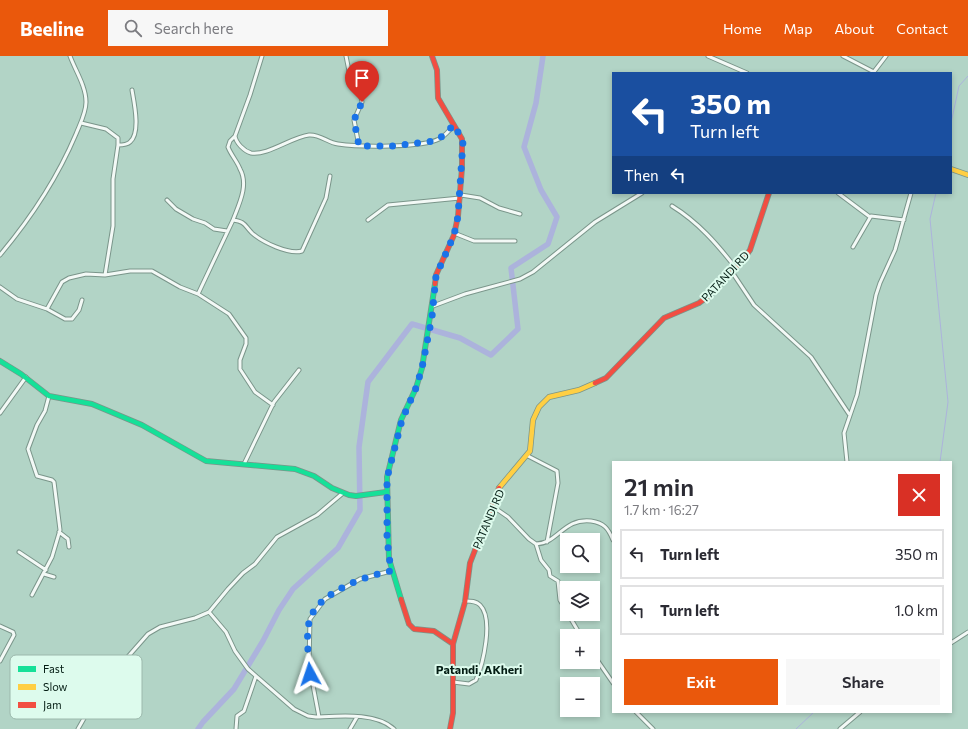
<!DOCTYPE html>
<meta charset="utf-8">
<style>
body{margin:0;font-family:Commissioner,sans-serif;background:#f7f7f7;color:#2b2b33;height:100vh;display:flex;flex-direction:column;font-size:15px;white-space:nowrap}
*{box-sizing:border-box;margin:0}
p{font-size:13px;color:#7c7c81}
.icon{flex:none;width:22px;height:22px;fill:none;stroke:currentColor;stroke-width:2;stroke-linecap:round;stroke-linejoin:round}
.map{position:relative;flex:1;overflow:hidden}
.side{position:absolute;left:612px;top:405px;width:340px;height:252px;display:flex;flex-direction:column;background:#fff;border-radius:0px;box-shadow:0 2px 6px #0003}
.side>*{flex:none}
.banner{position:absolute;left:612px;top:16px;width:340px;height:122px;border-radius:0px;box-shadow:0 2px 6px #0003;background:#1a4fa0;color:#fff;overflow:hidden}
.buttons{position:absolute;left:560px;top:477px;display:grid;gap:8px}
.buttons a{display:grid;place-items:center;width:40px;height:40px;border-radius:0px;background:#fff;box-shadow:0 2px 6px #0003;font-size:20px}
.pin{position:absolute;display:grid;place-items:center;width:34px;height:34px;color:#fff;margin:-41px -17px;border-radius:50% 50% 50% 0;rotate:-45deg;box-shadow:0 0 4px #0007}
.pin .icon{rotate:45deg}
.me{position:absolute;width:44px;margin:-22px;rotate:355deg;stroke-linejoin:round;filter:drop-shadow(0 0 3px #0008)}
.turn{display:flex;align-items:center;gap:14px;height:84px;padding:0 12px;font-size:18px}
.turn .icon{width:52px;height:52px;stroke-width:2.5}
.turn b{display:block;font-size:28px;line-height:34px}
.then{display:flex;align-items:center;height:38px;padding:0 12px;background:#0003;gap:8px;font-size:15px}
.round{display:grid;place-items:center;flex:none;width:42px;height:42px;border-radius:0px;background:#f7f7f7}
.headline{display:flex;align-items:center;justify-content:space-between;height:68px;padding:0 12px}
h1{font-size:24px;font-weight:600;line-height:30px}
.cta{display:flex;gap:8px;margin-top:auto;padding:8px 12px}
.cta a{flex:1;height:46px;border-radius:0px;background:#ea580c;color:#fff;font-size:16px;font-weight:600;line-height:46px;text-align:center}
.cta a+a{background:#f7f7f7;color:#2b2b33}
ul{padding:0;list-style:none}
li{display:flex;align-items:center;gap:12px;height:50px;margin:0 8px 6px;padding:0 4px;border:2px solid #e1e1e2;border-radius:0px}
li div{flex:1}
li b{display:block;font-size:15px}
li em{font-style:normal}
header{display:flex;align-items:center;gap:24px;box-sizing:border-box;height:56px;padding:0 20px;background:#ea580c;color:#fff}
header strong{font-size:19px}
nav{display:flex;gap:22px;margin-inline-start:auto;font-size:14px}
.search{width:280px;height:36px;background:#f7f7f7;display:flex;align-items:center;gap:10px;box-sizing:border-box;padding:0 14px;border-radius:0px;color:#7c7c81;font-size:15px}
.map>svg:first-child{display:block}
</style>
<header>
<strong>Beeline</strong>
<div class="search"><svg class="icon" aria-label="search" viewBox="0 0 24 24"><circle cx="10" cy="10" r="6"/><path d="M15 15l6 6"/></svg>Search here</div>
<nav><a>Home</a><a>Map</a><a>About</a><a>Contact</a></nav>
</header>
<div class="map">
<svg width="968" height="673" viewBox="0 0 968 673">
<rect width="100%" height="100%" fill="#b2d4c6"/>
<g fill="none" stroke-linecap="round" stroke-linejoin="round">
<path stroke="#acb3dc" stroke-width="1" d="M951,67L959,30L968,20
M936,137L930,163L948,346L940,406
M796,673L814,656"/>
<path stroke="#acb3dc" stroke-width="5.5" d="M198,673L203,666L234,633L263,585L279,554L293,533L338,492L360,454L359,391L368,326L412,268L460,282L491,299L518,273L511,212L548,188L557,161L541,134L524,91L536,47L543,0"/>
<g stroke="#7a958a" stroke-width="5">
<path id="street" d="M262,0L250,39L235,80C236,87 244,95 251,97C267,100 292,81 309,79C320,78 328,87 338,88C358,91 422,92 439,83C445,80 450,74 454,69
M346,0L349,15L360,37L362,46L354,64L359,90
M708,0L747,17
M843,0L874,16
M873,17L886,0
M81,67L106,73L118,82V89L113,123V170L105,219
M118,89C122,89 127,89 130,86C141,77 134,46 132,34
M838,137L870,161
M461,139L480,142L499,152L520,158
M167,144L176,153L193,163L205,167L214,173L227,175
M672,150C698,166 717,188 735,211
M233,164C239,148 249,129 240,113C237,105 231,99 228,91L230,85L235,80
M368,164L388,149L460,142
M454,177L474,185H515
M853,191L871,160L904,164
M0,199C31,162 57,123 76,78C80,68 86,57 86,46C86,30 75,14 70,0
M732,216L754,249L811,301L849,358
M0,231L17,243L47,253L62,226L69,222L86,218L105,219L130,215H152L180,231L198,238L229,258L246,282V288L240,304V313L255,336L273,349
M198,238L233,164C246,166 244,169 252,177C262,186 289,199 302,195L326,142L330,120
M433,250L465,238L520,223L533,216L595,166L642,137
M47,253L65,263H72L79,254L82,244
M0,357L26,321
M528,400L557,415L558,427L547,486
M847,406L844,377L857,339L876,239L880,227L895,194L911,137
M244,408L274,346L299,314
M492,450L508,461L529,483L536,488C559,487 563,462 591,465C604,467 608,472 613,484
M59,476L68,483L69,491
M536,488L541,504L549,514L550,520L558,525L560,544L567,556
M19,496L46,514
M44,518L54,521
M32,539L52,501L60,474L54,426L52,424L37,420L28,393L37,369L45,355L49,340
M209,556L226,576L235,595L248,613L294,653L308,660L316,661C339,660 376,656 394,673
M568,558L581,580
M0,570L13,576L14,579L0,605
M951,587L968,576
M593,598L613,627
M453,626L469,628L476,624C483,608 494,563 480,549C476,545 471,545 466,545
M636,656L653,673
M319,661L309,608L310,563L325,543L360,523L391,515
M78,673L103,629L148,578L160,571L195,562L209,556L228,533L243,517L255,508L277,481L317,459L343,437
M236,673L237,660L244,655L256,620
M350,673L357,661
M840,673L860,656"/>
</g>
<g stroke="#7a958a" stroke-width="6">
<path id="fast" d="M0,305L21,318L49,340L92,348L142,369L206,405L295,413L314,420L332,432L349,439L356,440L386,436
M401,543L389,503L387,421L401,364L416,332L422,312L435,228"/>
</g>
<g stroke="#7a958a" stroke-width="6">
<path id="slow" d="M951,113L968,119
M499,432L530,395L533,364L539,351L549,341L579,334L595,327"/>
</g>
<g stroke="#7a958a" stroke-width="6">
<path id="jam" d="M432,0L437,14L438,42L462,83V112L458,160L454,179L436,219L435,228
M595,327L606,322L664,262L699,247L711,238L742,205L750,194L769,137
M401,543L409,568L414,573L434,575L453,588
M450,673L453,657V588L465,546L470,507L499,432"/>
</g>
<use href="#street" stroke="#f3f9f6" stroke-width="3"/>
<use href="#fast" stroke="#16e098" stroke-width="4.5"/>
<use href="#slow" stroke="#ffcf43" stroke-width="4.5"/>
<use href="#jam" stroke="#f24e42" stroke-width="4.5"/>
</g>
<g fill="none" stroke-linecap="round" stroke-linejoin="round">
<path stroke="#1a73e8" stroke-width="7" stroke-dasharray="0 12.6" d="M310,618C309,604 305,577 310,563C319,536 365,520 391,515L387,483V422L402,364L416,332L422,312L432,261L436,220L454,179L458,160L463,85L454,69L440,82L434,85L394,90H359L354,64L362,46"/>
</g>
<g text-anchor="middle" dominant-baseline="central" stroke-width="4" stroke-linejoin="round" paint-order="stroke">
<g font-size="11" fill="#041d14" stroke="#ddfbed">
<text transform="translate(725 220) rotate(-47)">PATANDI RD</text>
<text transform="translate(488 463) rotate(-67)">PATANDI RD</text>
</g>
<g font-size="12" font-weight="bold" fill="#041d14" stroke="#ddfbed">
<text x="479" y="613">Patandi, AKheri</text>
</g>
</g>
<rect x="10" y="599" width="132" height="64" rx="6" fill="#ddfbed" stroke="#9cb8ac" stroke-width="1"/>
<rect x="18" y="610" width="18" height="6" fill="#16e098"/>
<rect x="18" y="628" width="18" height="6" fill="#ffcf43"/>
<rect x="18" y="646" width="18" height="6" fill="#f24e42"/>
<g font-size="11" fill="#041d14">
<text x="43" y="617">Fast</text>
<text x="43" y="635">Slow</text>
<text x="43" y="653">Jam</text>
</g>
</svg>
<div class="buttons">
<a><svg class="icon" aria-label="search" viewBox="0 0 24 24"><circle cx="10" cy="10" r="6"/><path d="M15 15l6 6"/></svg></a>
<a><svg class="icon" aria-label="layers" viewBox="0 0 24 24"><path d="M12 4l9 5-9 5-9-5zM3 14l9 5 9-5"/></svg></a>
<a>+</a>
<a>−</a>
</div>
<div class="pin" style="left:362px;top:46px;background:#d93025"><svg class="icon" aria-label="arrive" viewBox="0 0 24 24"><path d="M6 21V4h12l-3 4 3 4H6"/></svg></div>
<svg class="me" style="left:310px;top:618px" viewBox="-20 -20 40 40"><path d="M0-17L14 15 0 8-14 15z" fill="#1a73e8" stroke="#fff" stroke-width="4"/></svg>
<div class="banner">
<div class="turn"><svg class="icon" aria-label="left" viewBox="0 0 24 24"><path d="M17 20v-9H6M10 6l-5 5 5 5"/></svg><div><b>350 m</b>Turn left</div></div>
<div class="then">Then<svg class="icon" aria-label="left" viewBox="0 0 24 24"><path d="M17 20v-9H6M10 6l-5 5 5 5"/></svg></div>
</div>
<section class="side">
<div class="headline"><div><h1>21 min</h1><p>1.7 km · 16:27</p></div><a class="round" style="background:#d93025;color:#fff"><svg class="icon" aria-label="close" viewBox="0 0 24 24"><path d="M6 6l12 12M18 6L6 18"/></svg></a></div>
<ul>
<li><svg class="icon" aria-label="left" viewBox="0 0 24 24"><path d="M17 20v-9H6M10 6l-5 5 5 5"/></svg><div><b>Turn left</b></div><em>350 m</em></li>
<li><svg class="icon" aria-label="left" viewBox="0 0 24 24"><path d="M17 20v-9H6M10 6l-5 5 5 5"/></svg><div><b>Turn left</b></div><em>1.0 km</em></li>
</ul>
<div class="cta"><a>Exit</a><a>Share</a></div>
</section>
</div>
